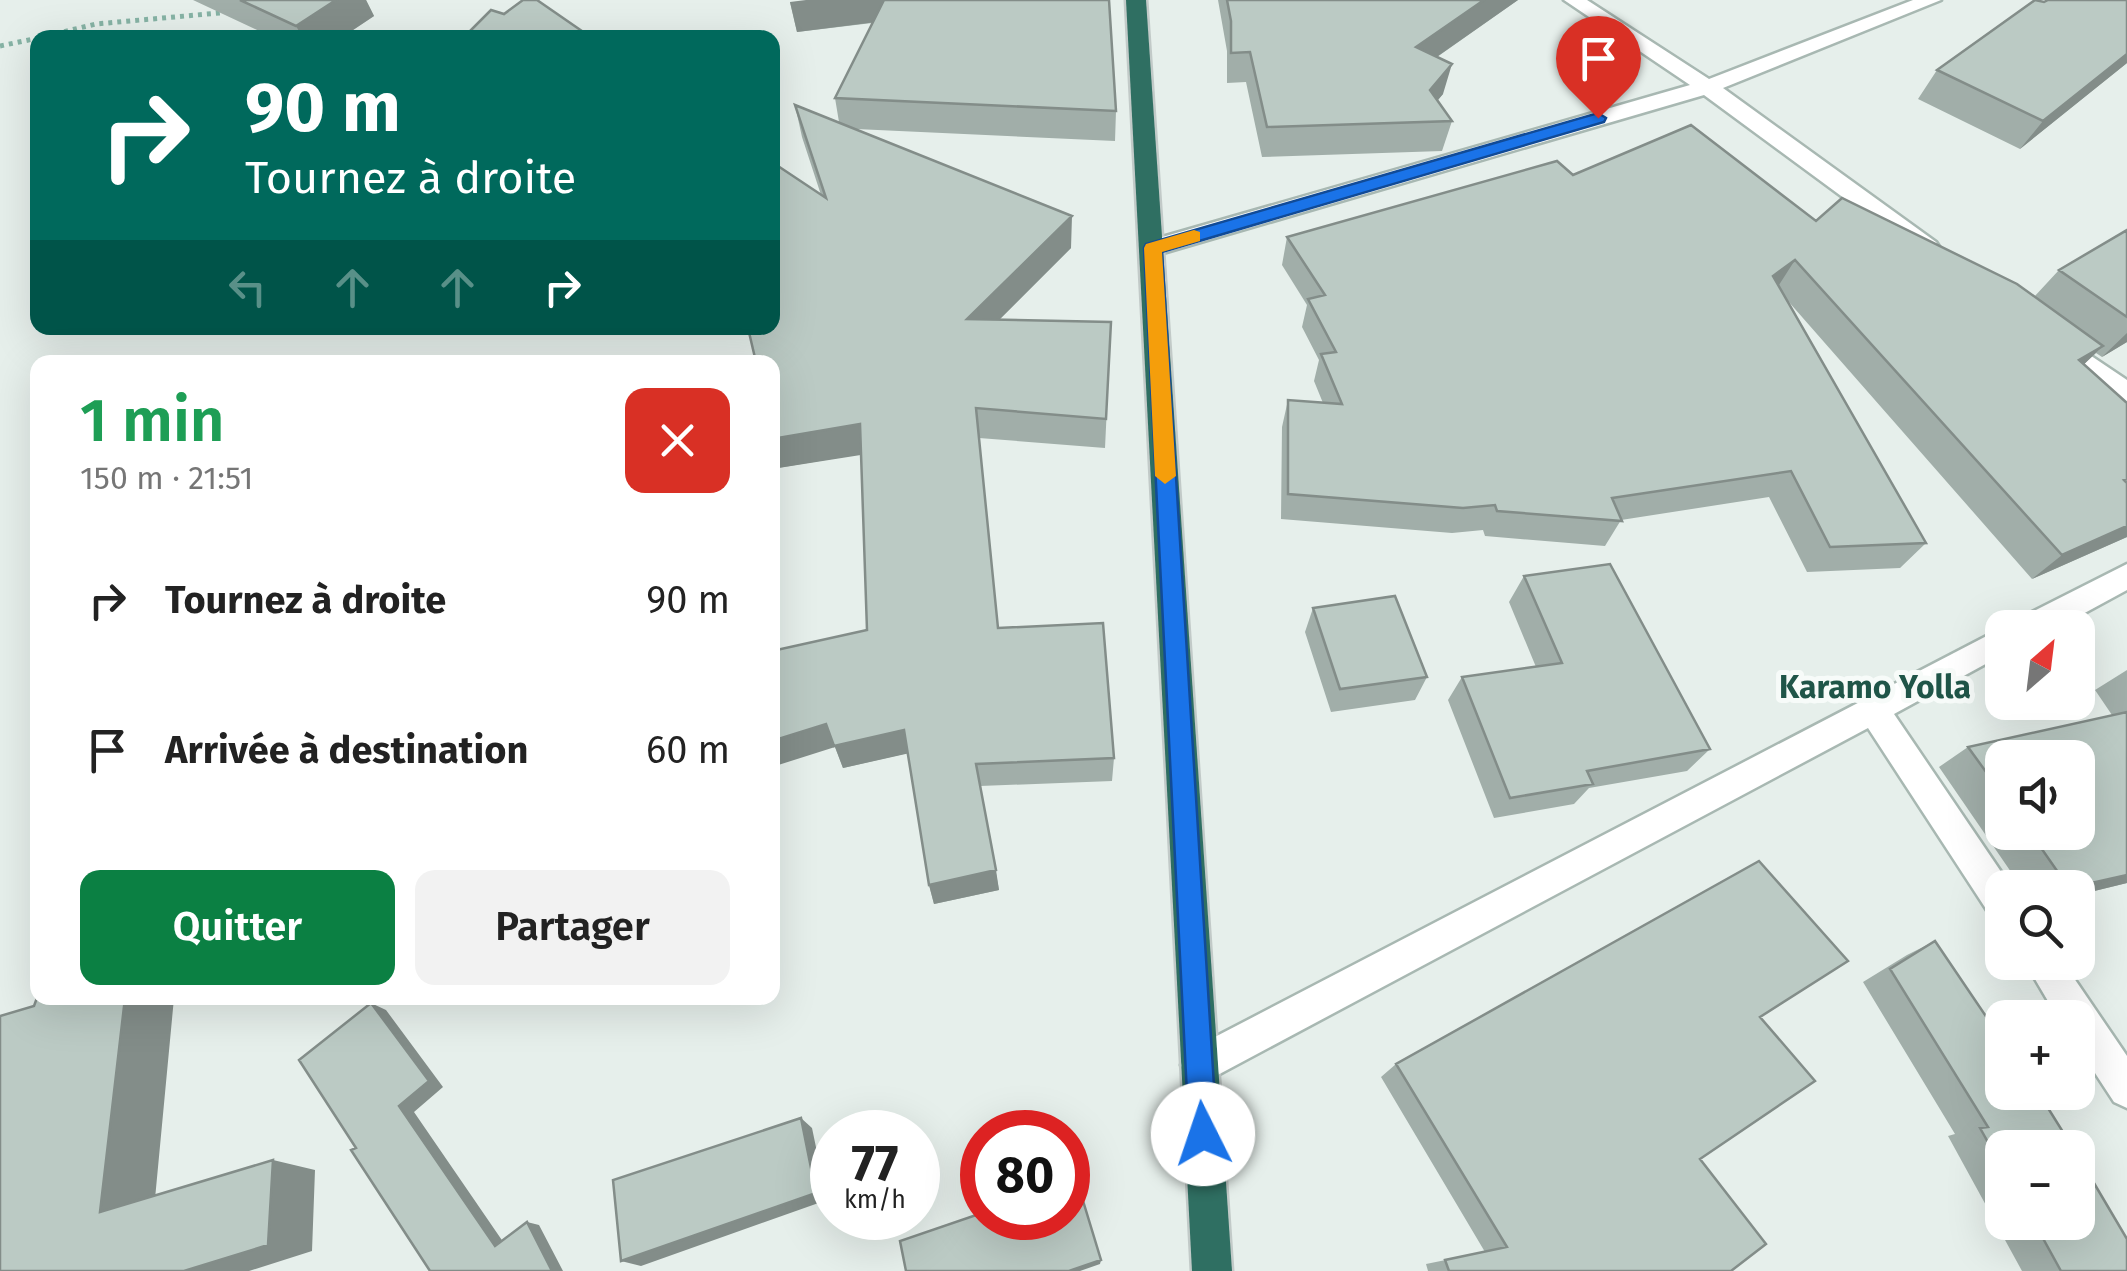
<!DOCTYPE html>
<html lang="fr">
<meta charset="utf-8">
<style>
body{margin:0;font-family:"Fira Sans",sans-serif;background:#f2f2f2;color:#222;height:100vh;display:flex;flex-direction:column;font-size:38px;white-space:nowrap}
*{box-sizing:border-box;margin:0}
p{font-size:32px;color:#767676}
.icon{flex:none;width:55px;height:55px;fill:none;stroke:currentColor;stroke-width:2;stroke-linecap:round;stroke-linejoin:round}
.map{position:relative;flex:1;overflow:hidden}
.details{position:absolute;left:30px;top:355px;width:750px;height:650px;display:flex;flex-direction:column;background:#fff;border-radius:20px;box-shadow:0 10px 40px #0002}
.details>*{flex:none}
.hud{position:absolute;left:30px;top:30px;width:750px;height:305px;border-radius:20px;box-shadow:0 10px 40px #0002;background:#00695c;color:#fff;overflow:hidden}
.needle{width:65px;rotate:28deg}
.fabs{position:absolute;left:1985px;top:610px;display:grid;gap:20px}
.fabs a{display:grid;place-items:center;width:110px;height:110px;border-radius:20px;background:#fff;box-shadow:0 10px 40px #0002;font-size:50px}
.speed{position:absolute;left:810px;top:1110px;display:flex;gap:20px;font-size:50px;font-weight:700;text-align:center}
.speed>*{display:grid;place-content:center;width:130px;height:130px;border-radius:50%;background:#fff;box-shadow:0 10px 40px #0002;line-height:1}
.speed small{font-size:25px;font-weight:400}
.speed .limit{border:15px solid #d22;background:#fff;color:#111}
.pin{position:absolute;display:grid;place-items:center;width:85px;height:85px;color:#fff;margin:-102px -42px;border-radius:50% 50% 50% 0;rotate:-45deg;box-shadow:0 0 10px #0007}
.pin .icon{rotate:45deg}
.me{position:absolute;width:110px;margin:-55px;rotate:356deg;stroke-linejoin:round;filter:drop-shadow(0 0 8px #0008)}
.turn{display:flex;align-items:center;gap:35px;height:210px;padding:0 50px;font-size:45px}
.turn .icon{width:130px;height:130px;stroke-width:2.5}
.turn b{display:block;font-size:70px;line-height:85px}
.lanes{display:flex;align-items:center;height:95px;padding:0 50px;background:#0003;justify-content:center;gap:50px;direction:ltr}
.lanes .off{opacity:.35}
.round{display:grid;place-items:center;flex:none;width:105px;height:105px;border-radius:20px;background:#f2f2f2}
.headline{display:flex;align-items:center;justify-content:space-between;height:170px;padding:0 50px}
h1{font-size:60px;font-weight:600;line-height:75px;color:#1e9e55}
.primary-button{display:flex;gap:20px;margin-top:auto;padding:20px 50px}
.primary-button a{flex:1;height:115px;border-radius:20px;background:#0b8043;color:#fff;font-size:40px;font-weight:600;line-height:115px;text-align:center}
.primary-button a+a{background:#f2f2f2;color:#222}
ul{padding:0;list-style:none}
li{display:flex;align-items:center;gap:30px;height:150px;padding:0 50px}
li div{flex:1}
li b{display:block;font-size:38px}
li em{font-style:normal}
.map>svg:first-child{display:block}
</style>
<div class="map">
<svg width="2127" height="1271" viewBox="0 0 2127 1271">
<rect width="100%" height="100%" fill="#e6efeb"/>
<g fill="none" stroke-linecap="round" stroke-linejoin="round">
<g stroke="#a8b8b2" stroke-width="5">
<path id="minor" d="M1564,0H1587L1709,79L1913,0H1941L1723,88L1936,242L1940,248L1936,254H1920L1704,95L1153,256L1141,248L1145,242L1690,85Z
M2054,331L2127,380V403L2045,346L2041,340L2045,334Z
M2127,564V590L2057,628H2014L2018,619Z
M2002,628V655L1894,714L2012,888H2002V919L1990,915L1868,728L1212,1078L1199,1083L1186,1078L1181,1065L1186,1052Z
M2025,962H2063L2127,1056V1108L2114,1102L2078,1047V1018H2058Z"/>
</g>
<g stroke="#c2cac8" stroke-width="5">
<path id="highway" d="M1126,0H1146L1232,1271H1192Z"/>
</g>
<path stroke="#86b3a5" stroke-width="5" stroke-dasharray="4 5" stroke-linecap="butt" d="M38,38L96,24L230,12
M0,46L38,38"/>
<use href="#minor" fill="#fff" fill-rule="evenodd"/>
<use href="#highway" fill="#2f6f62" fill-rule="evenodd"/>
</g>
<path fill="#a1aea9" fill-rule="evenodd" d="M193,0H366L374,16L341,38H274Z
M1109,0L1116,111L1115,141L856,129L1071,248L1000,319L1111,322L1105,448L979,438L998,628L1114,758L1112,781L980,786L999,890L934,904L929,885L908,753L843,768L835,747L867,630L861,454L772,469V362L821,195L802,137L795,105L839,122L835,98L872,23L797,32L790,2Z
M1218,0H1518L1437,57L1443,94L1437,101L1452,121L1442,151L1262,157L1246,82L1227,83V51Z
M2127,63L2020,149L1918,99L1937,70Z
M1573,175L1816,221L2034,297L2059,270L2127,230V342L2102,357L2096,353L2084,364L2127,403V537L2032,579L1788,301L1926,543L1900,568L1807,572L1769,497L1621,520L1605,546L1485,536L1483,530L1452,533L1281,519L1282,427L1288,400L1323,403L1314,381L1319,360L1302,327L1307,305L1282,265L1287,237Z
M1524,576L1710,749L1687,771L1589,788L1574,804L1494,818L1448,700L1462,677L1536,667L1509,602Z
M1313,608L1427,677L1415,700L1331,712L1305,632Z
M2127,670V883L2078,895V888H2022L1939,767L1968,747L2112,715L2095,690ZM2002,758L2078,832H2002Z
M1935,941L2002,1148V1222H2078L2127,1271H2022L1948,1136L1955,1134L1863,982L1907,955Z
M1760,1017L1700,1159L1731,1271H1428L1426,1264L1485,1252L1381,1077L1396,1064Z"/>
<path fill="#838d89" d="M336,0H366L374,16L341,38H303L296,26Z
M806,0H890L892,20L797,32L790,2Z
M1484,0H1518L1408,77L1416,47Z
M2127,54V63L2020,149L2043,121Z
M1452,64L1443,94L1421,120L1430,90Z
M1072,216L1071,248L970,349L967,319Z
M1795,260L1777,288L1773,276Z
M2127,333V342L2102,357Z
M2103,346L2075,373L2079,360Z
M860,424L867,454L772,469V439Z
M2127,526V537L2032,579L2062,555Z
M826,724L904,730L910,753L843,768L835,747L772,767V741Z
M996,870L999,890L934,904L929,885Z
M2127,875V883L2078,895V888H2074Z
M125,998H174L153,1220L100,1212Z
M371,1003L386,1010L443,1087L414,1112L508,1249L495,1246L399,1106Z
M801,1118L812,1128L827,1200L641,1266L621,1261Z
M273,1160L315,1170L312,1251L249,1271H184Z
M527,1222L539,1225L563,1271H552Z
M1101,1260L1100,1264L1080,1271H1069Z"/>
<path fill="#bbcac4" stroke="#838d89" stroke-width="2.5" d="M240,0H336L296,26Z
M523,0H537L592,38H463L491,10L504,14Z
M884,0H1109L1116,111L835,98Z
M1227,0H1484L1416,47L1452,64L1430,90L1452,121L1267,127L1250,52L1231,53V21Z
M2035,0L2044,2L2048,0H2127V54L2043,121L1937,70Z
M795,105L1072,216L967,319L1111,322L1106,419L976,408L998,628L1103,623L1114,758L976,764L996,870L929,885L904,730L834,746L826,724L772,741V651L867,630L860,424L772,439V362H756L748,328H772V162L826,198Z
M1691,125L1816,221L1842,198L2017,284L2103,346L2079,360L2127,403V479L2124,480L2127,483V526L2062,555L1795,260L1773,276L1926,543L1830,547L1791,471L1612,498L1622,521L1497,511L1495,505L1463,508L1288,494V400L1342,404L1321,354L1336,352L1308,299L1325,295L1287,237L1557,161L1573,175Z
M2127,230V317L2059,270Z
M1610,564L1710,749L1587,771L1593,784L1510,798L1462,677L1562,663L1524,576Z
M1395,596L1427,677L1340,689L1313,608Z
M2127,712V875L2069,888L2030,832H2078V758H2002V794L1968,747Z
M1759,861L1848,961L1760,1017L1815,1081L1700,1159L1766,1244L1731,1271H1449L1445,1260L1507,1247L1396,1064Z
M1935,941L2002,1040V1092H2038L2073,1148H2002V1167L1980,1128L1988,1127L1890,969Z
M38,995V998H125L100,1212L273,1160L268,1245L184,1271H0V1016L34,1006Z
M371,1003L429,1081L399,1106L495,1246L527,1222L552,1271H430L351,1150L356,1148L299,1060Z
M801,1118L816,1193L621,1261L613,1180Z
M2078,1156L2127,1239V1271H2061L2034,1222H2078Z
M1077,1181L1101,1260L1069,1271H906L900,1241L982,1213V1218H1068V1184Z"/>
<path fill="#1a73e8" stroke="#114b97" stroke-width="2.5" d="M1598,113L1606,118L1604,122L1162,252L1217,1134L1213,1144L1203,1148L1193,1144L1189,1134L1144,248L1146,244Z"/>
<path fill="#f59e0b" d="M1194,230L1200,232V241L1162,252L1176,476L1165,484L1155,476L1144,248L1146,244Z"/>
<g text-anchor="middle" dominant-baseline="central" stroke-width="10" stroke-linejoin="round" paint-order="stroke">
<g font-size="32" font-weight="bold" fill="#1f5548" stroke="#f7fbf9">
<text x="1875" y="687">Karamo Yolla</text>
</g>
</g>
</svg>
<div class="fabs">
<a><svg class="needle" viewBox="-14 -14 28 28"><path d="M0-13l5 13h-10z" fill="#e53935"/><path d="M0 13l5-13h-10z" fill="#767676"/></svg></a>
<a><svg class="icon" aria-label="sound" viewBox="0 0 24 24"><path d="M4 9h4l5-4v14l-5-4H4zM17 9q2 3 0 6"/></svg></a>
<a><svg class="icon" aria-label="search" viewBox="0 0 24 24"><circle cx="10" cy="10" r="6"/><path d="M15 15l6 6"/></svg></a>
<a>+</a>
<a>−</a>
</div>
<div class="speed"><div>77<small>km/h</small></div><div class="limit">80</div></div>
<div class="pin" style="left:1598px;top:118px;background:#d93025"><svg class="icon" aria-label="arrive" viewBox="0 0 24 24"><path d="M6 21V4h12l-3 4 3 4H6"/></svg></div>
<svg class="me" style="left:1203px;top:1134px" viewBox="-20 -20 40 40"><circle r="19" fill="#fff"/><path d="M0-13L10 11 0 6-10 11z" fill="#1a73e8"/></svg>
<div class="hud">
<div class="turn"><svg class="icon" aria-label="right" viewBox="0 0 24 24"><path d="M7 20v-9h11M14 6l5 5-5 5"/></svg><div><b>90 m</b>Tournez à droite</div></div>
<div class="lanes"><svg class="icon off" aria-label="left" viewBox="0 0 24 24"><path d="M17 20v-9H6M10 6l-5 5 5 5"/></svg><svg class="icon off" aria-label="ahead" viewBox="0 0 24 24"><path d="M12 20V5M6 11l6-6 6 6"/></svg><svg class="icon off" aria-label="ahead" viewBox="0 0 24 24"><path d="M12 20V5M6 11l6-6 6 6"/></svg><svg class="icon" aria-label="right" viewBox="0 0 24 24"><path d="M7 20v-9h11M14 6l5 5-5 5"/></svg></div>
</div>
<section class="details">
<div class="headline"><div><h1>1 min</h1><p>150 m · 21:51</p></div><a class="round" style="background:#d93025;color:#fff"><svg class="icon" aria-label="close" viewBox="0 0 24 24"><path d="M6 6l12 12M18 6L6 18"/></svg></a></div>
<ul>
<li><svg class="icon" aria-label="right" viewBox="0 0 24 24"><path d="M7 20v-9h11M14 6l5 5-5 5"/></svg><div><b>Tournez à droite</b></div><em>90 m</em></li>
<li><svg class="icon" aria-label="arrive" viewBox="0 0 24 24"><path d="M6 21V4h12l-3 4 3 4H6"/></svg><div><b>Arrivée à destination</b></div><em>60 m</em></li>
</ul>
<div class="primary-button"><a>Quitter</a><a>Partager</a></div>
</section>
</div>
